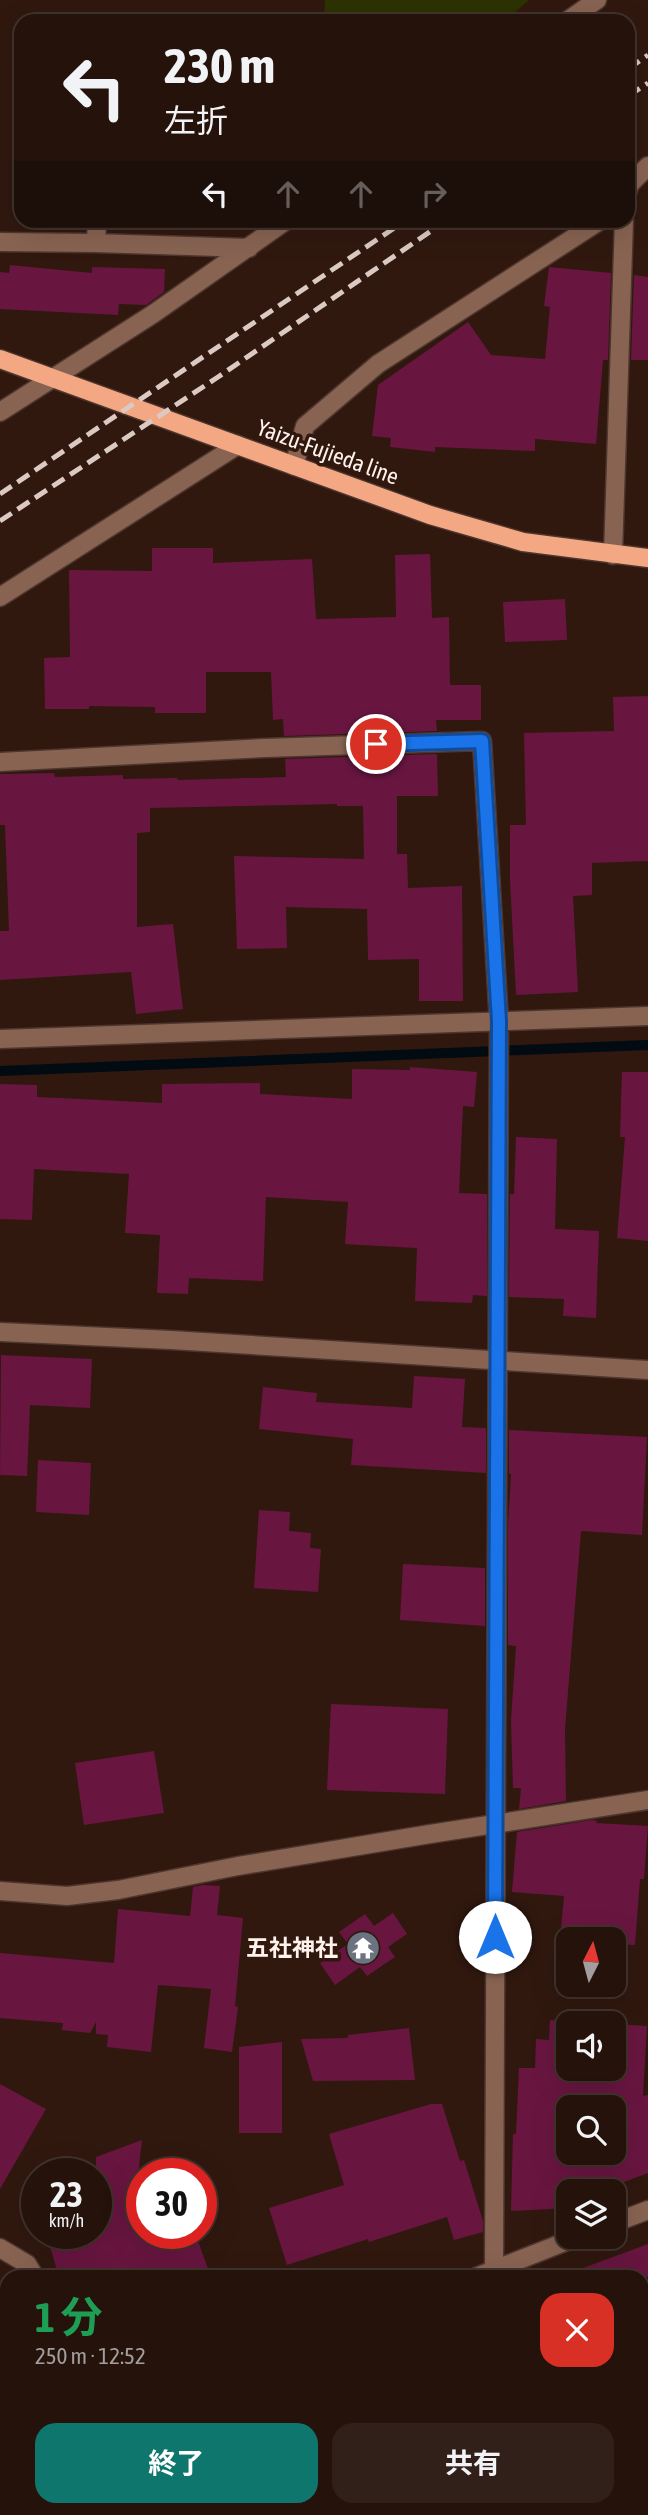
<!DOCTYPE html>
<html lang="ja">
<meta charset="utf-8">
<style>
body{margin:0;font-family:"Asap Condensed","Noto Sans JP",sans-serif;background:#302019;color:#f1f3f6;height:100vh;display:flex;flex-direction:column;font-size:26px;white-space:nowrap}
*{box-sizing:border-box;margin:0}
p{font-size:23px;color:#a39e9d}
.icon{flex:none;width:38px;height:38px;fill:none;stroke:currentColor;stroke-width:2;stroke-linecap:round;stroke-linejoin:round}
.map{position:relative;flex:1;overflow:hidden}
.sheet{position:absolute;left:0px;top:2270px;width:649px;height:247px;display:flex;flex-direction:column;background:#24120b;border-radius:21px 21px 0 0;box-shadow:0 7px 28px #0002,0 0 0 2px #41322c}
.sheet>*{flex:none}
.top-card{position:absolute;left:14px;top:14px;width:621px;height:214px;border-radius:21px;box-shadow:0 7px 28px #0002,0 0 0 2px #41322c;background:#24120b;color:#f1f3f6;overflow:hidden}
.needle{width:46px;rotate:6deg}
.buttons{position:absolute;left:556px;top:1927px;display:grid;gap:14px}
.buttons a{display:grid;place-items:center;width:70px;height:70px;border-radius:14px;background:#24120b;box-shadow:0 7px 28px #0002,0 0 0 2px #41322c;font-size:35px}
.speed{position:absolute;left:21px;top:2158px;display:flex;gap:14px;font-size:35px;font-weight:700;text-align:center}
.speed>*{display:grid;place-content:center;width:91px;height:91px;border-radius:50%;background:#24120b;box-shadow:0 7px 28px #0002,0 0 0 2px #41322c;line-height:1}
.speed small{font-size:18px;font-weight:400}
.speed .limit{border:10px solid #d22;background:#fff;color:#111}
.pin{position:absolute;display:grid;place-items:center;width:60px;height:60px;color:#fff;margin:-30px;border:4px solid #fff;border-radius:50%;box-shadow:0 2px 7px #0007}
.me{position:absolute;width:77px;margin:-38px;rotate:0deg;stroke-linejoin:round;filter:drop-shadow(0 0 5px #0008)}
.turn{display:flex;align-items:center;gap:24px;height:147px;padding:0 35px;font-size:32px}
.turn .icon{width:91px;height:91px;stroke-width:2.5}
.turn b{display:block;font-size:49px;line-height:60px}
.lanes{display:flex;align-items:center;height:66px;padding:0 35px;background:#0003;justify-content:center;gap:35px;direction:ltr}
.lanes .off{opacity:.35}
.round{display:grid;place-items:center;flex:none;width:74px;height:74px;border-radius:21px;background:#302019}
.head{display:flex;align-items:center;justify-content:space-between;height:119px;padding:0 35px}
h1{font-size:42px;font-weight:700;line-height:52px;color:#1e9e55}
.action{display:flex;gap:14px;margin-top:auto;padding:14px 35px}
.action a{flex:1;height:80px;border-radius:21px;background:#0f766e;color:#fff;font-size:28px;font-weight:700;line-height:80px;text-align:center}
.action a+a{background:#302019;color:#f1f3f6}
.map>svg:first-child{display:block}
</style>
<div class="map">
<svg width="648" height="2515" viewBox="0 0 648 2515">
<rect width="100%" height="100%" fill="#30180f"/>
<path fill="#2c3200" d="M325,0H529L505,21H324Z"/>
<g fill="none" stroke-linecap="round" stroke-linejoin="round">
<path stroke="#010b11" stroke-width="10" d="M0,1071L648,1045"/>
</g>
<path fill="#681640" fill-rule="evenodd" d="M10,265L92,273V267L165,269L164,292L146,305L119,304L118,315L0,309V272L9,273Z
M549,267L611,273L608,360H603L596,444L535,439V451L435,447V452L390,447L391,438L372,436L378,385L468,322L491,355L545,359L550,307L544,306Z
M634,275L648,277V360H631Z
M152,548H213V563L312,559L316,619L396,617L395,555L430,554L432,618L449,617L450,685H481V720H436L437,731L284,736L283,719L273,720L271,672H206V713H155V707L89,706V709H45L44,658L70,657L69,570L152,571Z
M565,599L567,640L505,642L503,602Z
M648,696V861L592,863V895L573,896L578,992L516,995L510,880V825H526L524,733L614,731L613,697Z
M437,754L438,796H397V854H407L408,888L462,886L463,1001H419V959L368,960L367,909L286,907L287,948L237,949L234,856L364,859L363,806H337V804L150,808V832L137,833V927L173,924L183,1009L136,1014L131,972L0,980V931H9L5,825H0V774L54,773L55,777L123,775V779L177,778L178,780L286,777L285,759Z
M410,1067L477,1072L474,1107L463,1106L459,1193L487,1194V1296L473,1295L472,1303L415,1301L417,1248L345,1244L348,1202L266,1197L263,1281L189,1278L188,1294L157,1293L160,1235L125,1233L129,1174L34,1169L32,1220L0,1219V1084L37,1085V1097L162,1103V1084L260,1083V1094L352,1099V1069L410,1070Z
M622,1072H648V1241L617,1238L625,1137H620Z
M516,1137L557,1139L555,1229L599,1231L596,1318L563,1316L564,1299L509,1297L510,1194H514Z
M1,1355L92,1359L90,1408L30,1405L27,1476L0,1475Z
M414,1376L465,1379L462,1427L486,1428V1473L351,1465L353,1439L259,1429L263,1387L317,1393L316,1402L412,1408Z
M509,1430L647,1437L642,1535L581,1531L565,1729L566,1801L519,1809L521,1788H513L511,1721L516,1646L508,1645V1526L511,1474H509Z
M38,1460L91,1463L89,1515L36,1512Z
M259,1510L290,1512L289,1531L311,1533L310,1548L321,1549L318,1592L254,1588Z
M403,1564L485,1568V1626L400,1620Z
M331,1704L448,1709L445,1794L327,1790Z
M154,1751L164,1813L84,1825L75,1763Z
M592,1820L597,1821L596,1823L648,1826L644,1879H640L635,1945L614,1944V1939H560L564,1896L512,1892L517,1832Z
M203,1885L220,1886L217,1915L243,1918L235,2006L238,2007L232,2052L204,2048L211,1989L158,1985L151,2052L107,2047L108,2035L96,2034V2022L90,2033L62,2030L63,2023L0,2018V1953L114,1963L118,1909L190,1916L193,1887Z
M393,1913L407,1934L388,1947L395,1957L367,1976L360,1967L335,1985L320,1963L348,1944L339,1932L365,1914L374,1926Z
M550,2020L595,2023H569V2068H614V2024L647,2026L643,2096L648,2095V2173L600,2191H567L568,2208L511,2211L513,2134H516L519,2068H535L536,2039L549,2040ZM569,2107H614V2152H569Z
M409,2028L415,2080L313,2081L301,2039L348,2038V2035Z
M282,2042V2133H239V2047Z
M0,2084L46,2109L0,2189Z
M431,2104H442L460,2161L464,2160L483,2221V2232L454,2240L447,2217L369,2242L368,2239L287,2265L269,2208L344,2185L329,2134Z
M142,2140L136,2194L142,2195V2233H195L211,2277H59L46,2233H96V2157Z
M648,2244V2277H567V2274Z"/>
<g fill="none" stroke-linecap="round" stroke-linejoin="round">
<g stroke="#4d362e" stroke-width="21">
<path id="minor" d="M567,21L597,0
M628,190L630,184L648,166
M0,242L96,243L249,248
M96,243L97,220
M0,412L153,314L287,220
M294,466L305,426L378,364L601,220
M613,555L624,220
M0,597L238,445
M0,762L265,748L482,741L499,1022L494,2271
M0,1039L648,1016
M0,1891L67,1896L118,1890L238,1866L430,1834L648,1800
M614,2223L648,2210
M0,2248L27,2264L35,2277
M476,2277L580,2236
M0,2435L7,2433"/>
</g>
<g stroke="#4d362e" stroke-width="21">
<path id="tertiary" d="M0,1332L171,1340L648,1370"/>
</g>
<g stroke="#4d362e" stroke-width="21">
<path id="primary" d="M0,359L430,515L523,542L648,558"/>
</g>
<use href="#minor" stroke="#886352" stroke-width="18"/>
<use href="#tertiary" stroke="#886352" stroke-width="18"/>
<use href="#primary" stroke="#f4a783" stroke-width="18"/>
<path stroke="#dacac3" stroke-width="5" stroke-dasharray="14 7" stroke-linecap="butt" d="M628,69L648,55
M628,96L648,83
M0,494L406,220
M0,521L218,377L447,220
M642,2491L648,2488
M583,2515L596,2510
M644,2515L648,2513"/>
</g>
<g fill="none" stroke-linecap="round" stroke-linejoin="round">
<g stroke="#114b97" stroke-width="18">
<path id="route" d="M376,744L482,741L499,1021L495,1937"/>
</g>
<use href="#route" stroke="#1a73e8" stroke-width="12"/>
</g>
<defs>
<g id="temple-disc" transform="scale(1.75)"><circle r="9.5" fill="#6b7280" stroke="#30180f"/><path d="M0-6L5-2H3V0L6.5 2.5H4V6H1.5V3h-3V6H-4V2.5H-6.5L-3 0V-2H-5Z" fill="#fff"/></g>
</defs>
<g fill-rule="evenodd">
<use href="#temple-disc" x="363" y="1948"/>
</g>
<g text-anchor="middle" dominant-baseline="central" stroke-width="7" stroke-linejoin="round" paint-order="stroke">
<g font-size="23" fill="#fff1eb" stroke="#30180f">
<text transform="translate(328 452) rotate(20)">Yaizu-Fujieda line</text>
</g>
<g font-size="23" font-weight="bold" fill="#fff1eb" stroke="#30180f" text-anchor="end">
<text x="338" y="1948">五社神社</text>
</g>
</g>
</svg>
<div class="buttons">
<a><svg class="needle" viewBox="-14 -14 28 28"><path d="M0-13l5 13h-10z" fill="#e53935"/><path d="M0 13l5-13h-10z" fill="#a39e9d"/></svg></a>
<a><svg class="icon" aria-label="sound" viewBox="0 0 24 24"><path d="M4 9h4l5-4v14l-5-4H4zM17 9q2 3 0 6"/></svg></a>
<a><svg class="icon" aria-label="search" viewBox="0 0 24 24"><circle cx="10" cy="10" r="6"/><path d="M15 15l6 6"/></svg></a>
<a><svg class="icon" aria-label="layers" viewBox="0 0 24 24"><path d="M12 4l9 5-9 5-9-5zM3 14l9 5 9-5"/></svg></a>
</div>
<div class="speed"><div>23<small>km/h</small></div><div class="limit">30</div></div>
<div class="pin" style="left:376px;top:744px;background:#d93025"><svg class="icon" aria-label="arrive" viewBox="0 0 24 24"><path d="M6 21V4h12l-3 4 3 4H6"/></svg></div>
<svg class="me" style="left:495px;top:1937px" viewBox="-20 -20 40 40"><circle r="19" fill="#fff"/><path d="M0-13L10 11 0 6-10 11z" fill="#1a73e8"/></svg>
<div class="top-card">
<div class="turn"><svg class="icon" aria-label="left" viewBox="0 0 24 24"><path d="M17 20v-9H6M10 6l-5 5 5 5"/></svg><div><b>230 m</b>左折</div></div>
<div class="lanes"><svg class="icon" aria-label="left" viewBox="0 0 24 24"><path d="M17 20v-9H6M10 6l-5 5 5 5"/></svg><svg class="icon off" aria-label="ahead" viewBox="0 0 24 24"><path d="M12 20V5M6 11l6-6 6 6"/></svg><svg class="icon off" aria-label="ahead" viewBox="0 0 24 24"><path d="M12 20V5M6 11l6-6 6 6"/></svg><svg class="icon off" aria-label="right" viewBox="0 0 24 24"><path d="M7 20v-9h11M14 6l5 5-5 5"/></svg></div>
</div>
<section class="sheet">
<div class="head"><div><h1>1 分</h1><p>250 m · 12:52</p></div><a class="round" style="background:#d93025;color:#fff"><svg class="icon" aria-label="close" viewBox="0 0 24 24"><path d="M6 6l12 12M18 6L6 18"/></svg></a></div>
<div class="action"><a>終了</a><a>共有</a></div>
</section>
</div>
